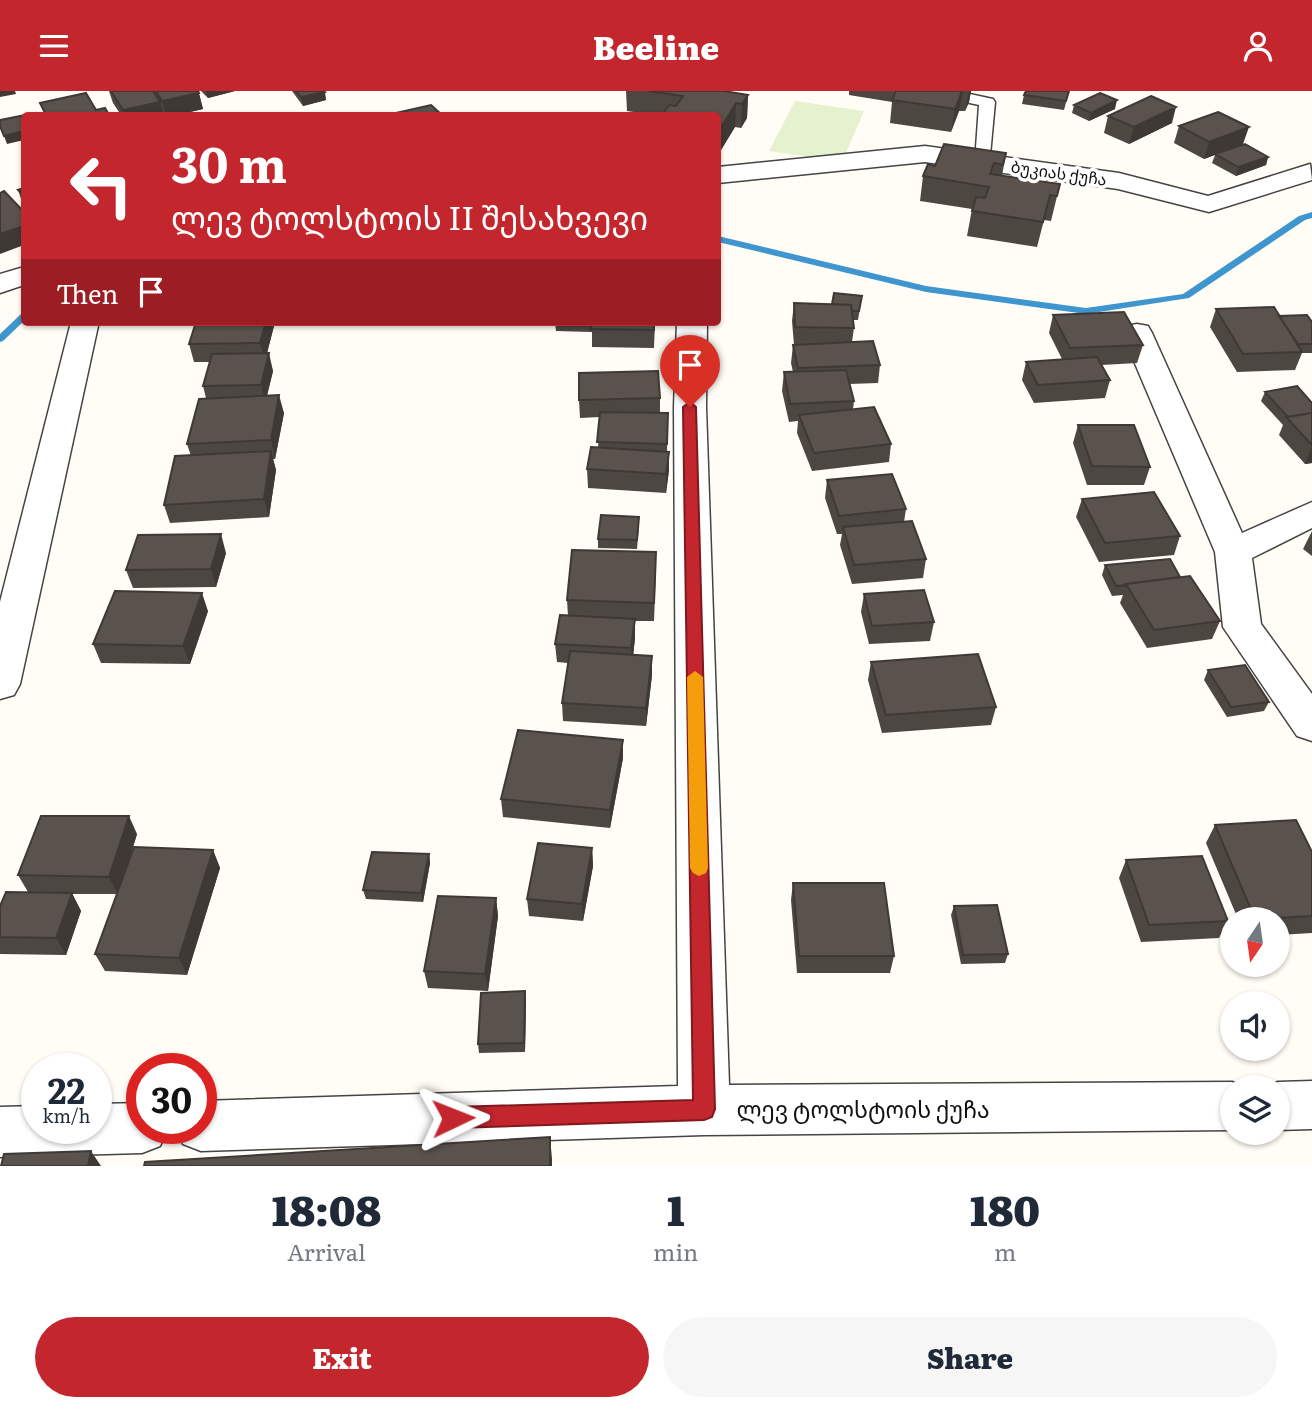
<!DOCTYPE html>
<meta charset="utf-8">
<style>
body{margin:0;font-family:Literata,"Noto Sans Georgian",serif;background:#f6f6f7;color:#1f2937;height:100vh;display:flex;flex-direction:column;font-size:26px;white-space:nowrap}
*{box-sizing:border-box;margin:0}
p{font-size:23px;color:#747a83}
.icon{flex:none;width:38px;height:38px;fill:none;stroke:currentColor;stroke-width:2;stroke-linecap:round;stroke-linejoin:round}
.map{position:relative;height:1075px;overflow:hidden}
.drawer{display:flex;flex-direction:column;background:#fff;flex:1}
.drawer>*{flex:none}
.top-card{position:absolute;left:21px;top:21px;width:700px;height:214px;border-radius:7px;box-shadow:0 2px 5px #0004;background:#c4262e;color:#fff;overflow:hidden}
.needle{width:46px;rotate:193deg}
.fabs{position:absolute;left:1220px;top:816px;display:grid;gap:14px}
.fabs a{display:grid;place-items:center;width:70px;height:70px;border-radius:50%;background:#fff;box-shadow:0 2px 5px #0004;font-size:35px}
.speed{position:absolute;left:21px;top:962px;display:flex;gap:14px;font-size:35px;font-weight:700;text-align:center}
.speed>*{display:grid;place-content:center;width:91px;height:91px;border-radius:50%;background:#fff;box-shadow:0 2px 5px #0004;line-height:1}
.speed small{font-size:18px;font-weight:400}
.speed .limit{border:10px solid #d22;background:#fff;color:#111}
.pin{position:absolute;display:grid;place-items:center;width:60px;height:60px;color:#fff;margin:-72px -30px;border-radius:50% 50% 50% 0;rotate:-45deg;box-shadow:0 0 7px #0007}
.pin .icon{rotate:45deg}
.me{position:absolute;width:77px;margin:-38px;rotate:88deg;stroke-linejoin:round;filter:drop-shadow(0 0 5px #0008)}
.turn{display:flex;align-items:center;gap:24px;height:147px;padding:0 35px;font-size:32px}
.turn .icon{width:91px;height:91px;stroke-width:2.5}
.turn b{display:block;font-size:49px;line-height:60px}
.then{display:flex;align-items:center;height:66px;padding:0 35px;background:#0003;gap:14px;font-size:26px}
.eta{display:flex;justify-content:space-evenly;align-items:center;height:119px;text-align:center}
.eta b{font-size:42px;font-weight:800;line-height:49px}
.action{display:flex;gap:14px;margin-top:auto;padding:14px 35px}
.action a{flex:1;height:80px;border-radius:42px;background:#c4262e;color:#fff;font-size:28px;font-weight:800;line-height:80px;text-align:center}
.action a+a{background:#f6f6f7;color:#1f2937}
header{display:flex;justify-content:space-between;align-items:center;height:91px;padding:0 35px;background:#c4262e;color:#fff;font-size:32px;font-weight:800}
.map>svg:first-child{display:block}
</style>
<header><svg class="icon" aria-label="menu" viewBox="0 0 24 24"><path d="M4 6h16M4 12h16M4 18h16"/></svg>Beeline<svg class="icon" aria-label="person" viewBox="0 0 24 24"><circle cx="12" cy="8" r="4"/><path d="M4 21q1-7 8-7t8 7"/></svg></header>
<div class="map">
<svg width="1312" height="1075" viewBox="0 0 1312 1075">
<rect width="100%" height="100%" fill="#fffdf5"/>
<path fill="#e6f2cf" d="M795,10L864,20L842,71L769,60Z"/>
<g fill="none" stroke-linecap="round" stroke-linejoin="round">
<path fill="#3f96cf" fill-rule="evenodd" d="M1312,121V127L1305,129L1189,207L1086,223L926,201L718,151V145L926,195L1086,217L1183,203L1299,125Z
M24,222V230L3,250L0,251V243L21,223Z"/>
<g stroke="#444" stroke-width="3">
<path id="lane" d="M925,0H956L993,8L995,11L989,75L983,76L975,71L979,14L928,3Z"/>
</g>
<g stroke="#444" stroke-width="3">
<path id="street" d="M925,55L1119,82L1208,105L1310,73L1312,89L1209,121L1118,98L925,71L718,92V76Z
M24,176V194L0,202V183Z
M71,231H95L98,235L20,593L14,604L0,608V511Z
M677,231H707L706,316L729,994L1232,991L1245,996H1232V1039L704,1044L201,1060L183,1053L176,1038H201V1010L678,995L674,316Z
M1137,233L1148,235L1152,242L1242,442L1312,411V437L1252,467L1261,533L1312,603V650L1297,645L1223,536L1215,461L1122,242L1126,235Z
M1312,990V1038L1278,1039V996H1265L1278,991Z
M142,1012V1038H168L160,1055L142,1062L0,1066V1016L37,1015V1038H96V1013Z"/>
</g>
<use href="#lane" fill="#fff" fill-rule="evenodd"/>
<use href="#street" fill="#fff" fill-rule="evenodd"/>
</g>
<path fill="#4d4742" d="M109,0H198L203,18L177,24H165L163,21L164,24H121L113,12Z
M201,0H235L208,7Z
M292,0H324L326,9L303,15Z
M626,0H724L748,4L747,27L741,37L735,36L721,59L718,58V24H654L627,20Z
M849,0H971L969,11L965,20H959L951,41L890,32L892,11L849,4Z
M1069,0L1064,19L1022,13L1024,4Z
M1074,14L1115,18L1089,30L1072,22Z
M1108,25L1172,32L1129,53L1104,42Z
M1179,35L1243,53L1225,60L1268,66L1266,74L1236,85L1212,72L1215,64L1204,68L1174,52Z
M1006,62L1002,85L1060,93L1051,130L1044,129L1037,156L967,145L972,118L920,110L923,85L935,75Z
M24,97V116L18,99Z
M862,205L858,229H853L854,237L852,251L880,274L878,292L849,293L854,310L853,318L891,353L889,371L812,380L797,342L798,330L789,331L782,300L784,281H793L791,272L793,254H794L792,230L794,212L832,213Z
M1216,218L1279,225L1312,231V262H1302L1295,279L1237,281L1210,236Z
M1053,224L1143,254L1137,272L1102,274L1110,289L1105,307L1034,312L1022,289L1026,271L1062,268L1049,242Z
M275,231L267,262L273,280L267,305L284,322L275,368H273L276,379L269,426L170,432L164,414L191,365L187,353L206,307L203,295L210,271H194L189,253Z
M555,231H655L654,257L592,256V241L556,240Z
M1265,301L1312,312V372L1305,373L1279,344L1283,334L1261,310Z
M660,307V322H668L667,361L669,379L666,402L588,397L587,378L598,357L600,326L580,327L579,309Z
M1078,334L1150,376L1144,394H1087L1073,352Z
M827,389L906,418L904,431L926,468L923,487L852,493L840,454L842,443H837L825,407Z
M1082,408L1180,445L1174,464L1099,471L1076,426Z
M639,435L637,458L598,457V448Z
M1312,440V465L1303,458Z
M226,462L216,496L133,497L126,479Z
M1105,474L1180,486L1220,530L1212,548L1147,557L1120,512L1123,504L1112,505L1102,484Z
M656,480L654,530H635V547L633,564L652,565V584L646,635L563,630L562,612L568,572L557,571L555,553L568,525L567,509Z
M864,503L934,531L930,550L869,553L861,521Z
M208,520L190,573L101,572L93,553Z
M871,571L996,616L991,634L882,642L868,589Z
M1208,579L1269,611L1264,620L1227,626L1204,589Z
M623,649V667L610,737L503,726L501,708Z
M1215,734L1312,761V842L1278,844V828H1238L1206,752Z
M137,743L127,776L213,759L220,777L187,884L105,880L95,863L117,803H72L81,820L66,864L0,863V815L28,801L18,784Z
M592,757L593,775L583,830L529,825L527,808Z
M429,763L430,772L423,811L366,808L363,799Z
M1126,769L1228,830L1219,847L1141,851L1119,787Z
M793,792L894,865L890,882H797L791,809Z
M496,807L498,825L488,900L428,897L424,880Z
M954,815L1008,863L1005,872L961,873L951,824Z
M526,909L525,961L479,962L478,953Z"/>
<path fill="#3f3936" d="M0,0H15L16,3L0,6Z
M206,0H235L208,7Z
M962,0H963L959,20L951,41L955,18Z
M969,0H971L969,11L965,20Z
M325,1L326,9L303,15L301,6Z
M199,2L203,18L177,24H166L162,10Z
M748,4L747,27L741,37L742,13Z
M1117,9L1115,18L1089,30L1091,22Z
M160,11L164,24H125L123,19Z
M736,12L735,36L721,59L722,35Z
M1176,16L1172,32L1129,53L1134,36Z
M1249,36L1243,53L1204,68L1209,51Z
M24,40V49L7,53L4,45Z
M1268,66L1266,74L1236,85L1238,76Z
M24,135V154L0,163V143Z
M266,231H275L265,270L260,252Z
M269,262L273,280L265,312L261,294Z
M279,304L284,322L275,368L271,349Z
M1312,355V372L1305,373Z
M271,360L276,379L269,426L264,408Z
M669,361V379L666,402V383Z
M221,443L226,462L216,496L211,478Z
M202,502L208,520L190,573L183,555Z
M635,528V547L632,576L631,557Z
M652,565V584L646,635V617Z
M623,649V667L610,737V719Z
M129,725L137,743L118,803L109,786Z
M592,757L593,775L583,830L582,813Z
M213,759L220,777L187,884L179,867Z
M429,763L430,772L423,811L421,802Z
M72,802L81,820L66,864L56,847Z
M496,807L498,825L488,900L485,883Z
M525,900L526,909L525,961L524,952Z
M550,1046L552,1068V1075H550Z
M91,1060L101,1075H88Z"/>
<path fill="#5a524d" stroke="#3f3936" stroke-width="2" d="M111,0H153L160,11L123,19Z
M156,0H198L199,2L162,10Z
M296,0H324L325,1L301,6Z
M648,0H724L748,4L742,13L736,12L722,35L718,34V24H662L669,14L676,15L683,5Z
M896,0H962L955,18L892,9Z
M1026,0H1069L1066,10L1024,4Z
M86,2L96,19L105,17L109,24H46L40,12Z
M1100,2L1117,9L1091,22L1074,14Z
M1151,5L1176,16L1134,36L1108,25Z
M431,14L442,24H387Z
M1218,21L1249,36L1209,51L1179,35Z
M36,22L37,24H24V40L4,45L0,35V29Z
M944,53L1006,62L1003,74L994,72L990,83L1060,93L1057,105L1050,104L1043,131L972,120L976,106L985,107L989,96L923,85L928,73L935,75Z
M1245,53L1268,66L1238,76L1215,63Z
M24,97V104L18,99Z
M4,100L24,121V135L0,143V102Z
M834,202L862,205L859,220H852L851,214L832,213Z
M794,212L851,214L854,237L795,236Z
M1274,216L1302,261L1243,263L1216,218Z
M1124,221L1143,254L1070,257L1053,224Z
M1307,224L1312,231V253H1298L1279,225Z
M196,231H266L260,252L189,253Z
M592,231H654V239L591,238Z
M873,250L880,274L798,277L793,254Z
M269,262L261,294L203,295L212,263Z
M1097,266L1110,289L1038,294L1026,271Z
M846,279L854,310L790,313L784,281Z
M658,280L660,307L579,309V282Z
M1297,295L1312,312V322L1288,326L1265,301Z
M279,304L271,349L187,353L199,308Z
M874,316L891,353L814,362L799,324Z
M600,321L668,322L667,353L597,351Z
M1312,322V354L1286,326Z
M1078,334H1134L1150,376L1092,375Z
M591,356L669,361L666,383L587,378Z
M271,360L264,408L164,414L175,365Z
M892,383L906,418L839,425L827,389Z
M1154,401L1180,445L1105,452L1082,408Z
M601,424L639,426L637,449L598,448Z
M912,430L926,468L854,474L843,436Z
M221,443L211,478L126,479L138,444Z
M572,459L656,461L654,512L567,509Z
M1170,468L1180,486L1126,493L1127,494L1116,495L1105,474Z
M1190,485L1220,530L1154,539L1126,493Z
M924,499L934,531L872,535L864,503Z
M115,500L202,502L183,555L93,553Z
M560,524L635,528L631,557L555,553Z
M570,560L652,565L646,617L562,612Z
M978,563L996,616L886,624L871,571Z
M1245,574L1269,611L1231,616L1208,579Z
M518,639L623,649L610,719L501,708Z
M41,725H129L109,786L18,784Z
M1296,729L1312,761V825L1255,828L1215,734Z
M538,752L592,757L582,813L527,808Z
M134,756L213,759L179,867L95,863Z
M372,761L429,763L421,802L363,799Z
M1202,765L1228,830L1149,834L1126,769Z
M793,792H884L894,865H799Z
M6,801L72,802L56,847L0,846V815Z
M438,805L496,807L485,883L424,880Z
M997,814L1008,863L963,864L954,815Z
M525,900L524,952L478,953L481,902Z
M550,1046V1075H144L145,1071Z
M91,1060L88,1075H1L4,1063Z"/>
<path fill="#c4262e" stroke="#7f191e" stroke-width="2" d="M690,311L696,316L715,1018L712,1026L704,1029L453,1037L445,1034L442,1027L445,1019L453,1016L693,1009L683,316Z"/>
<path fill="#f59e0b" d="M695,580L703,586L708,777L706,782L699,785L693,782L690,777L687,586Z"/>
<g text-anchor="middle" dominant-baseline="central" stroke-width="7" stroke-linejoin="round" paint-order="stroke">
<g font-size="16" fill="#111" stroke="#fff">
<text transform="translate(1059 81) rotate(8)">ბუკიას ქუჩა</text>
</g>
<g font-size="23" fill="#111" stroke="#fff">
<text x="863" y="1017">ლევ ტოლსტოის ქუჩა</text>
</g>
</g>
</svg>
<div class="fabs">
<a><svg class="needle" viewBox="-14 -14 28 28"><path d="M0-13l5 13h-10z" fill="#e53935"/><path d="M0 13l5-13h-10z" fill="#747a83"/></svg></a>
<a><svg class="icon" aria-label="sound" viewBox="0 0 24 24"><path d="M4 9h4l5-4v14l-5-4H4zM17 9q2 3 0 6"/></svg></a>
<a><svg class="icon" aria-label="layers" viewBox="0 0 24 24"><path d="M12 4l9 5-9 5-9-5zM3 14l9 5 9-5"/></svg></a>
</div>
<div class="speed"><div>22<small>km/h</small></div><div class="limit">30</div></div>
<div class="pin" style="left:690px;top:316px;background:#d93025"><svg class="icon" aria-label="arrive" viewBox="0 0 24 24"><path d="M6 21V4h12l-3 4 3 4H6"/></svg></div>
<svg class="me" style="left:453px;top:1027px" viewBox="-20 -20 40 40"><path d="M0-17L14 15 0 8-14 15z" fill="#c4262e" stroke="#fff" stroke-width="4"/></svg>
<div class="top-card">
<div class="turn"><svg class="icon" aria-label="left" viewBox="0 0 24 24"><path d="M17 20v-9H6M10 6l-5 5 5 5"/></svg><div><b>30 m</b>ლევ ტოლსტოის II შესახვევი</div></div>
<div class="then">Then<svg class="icon" aria-label="arrive" viewBox="0 0 24 24"><path d="M6 21V4h12l-3 4 3 4H6"/></svg></div>
</div>
</div>
<section class="drawer">
<div class="eta">
<div><b>18:08</b><p>Arrival</p></div>
<div><b>1</b><p>min</p></div>
<div><b>180</b><p>m</p></div>
</div>
<div class="action"><a>Exit</a><a>Share</a></div>
</section>
